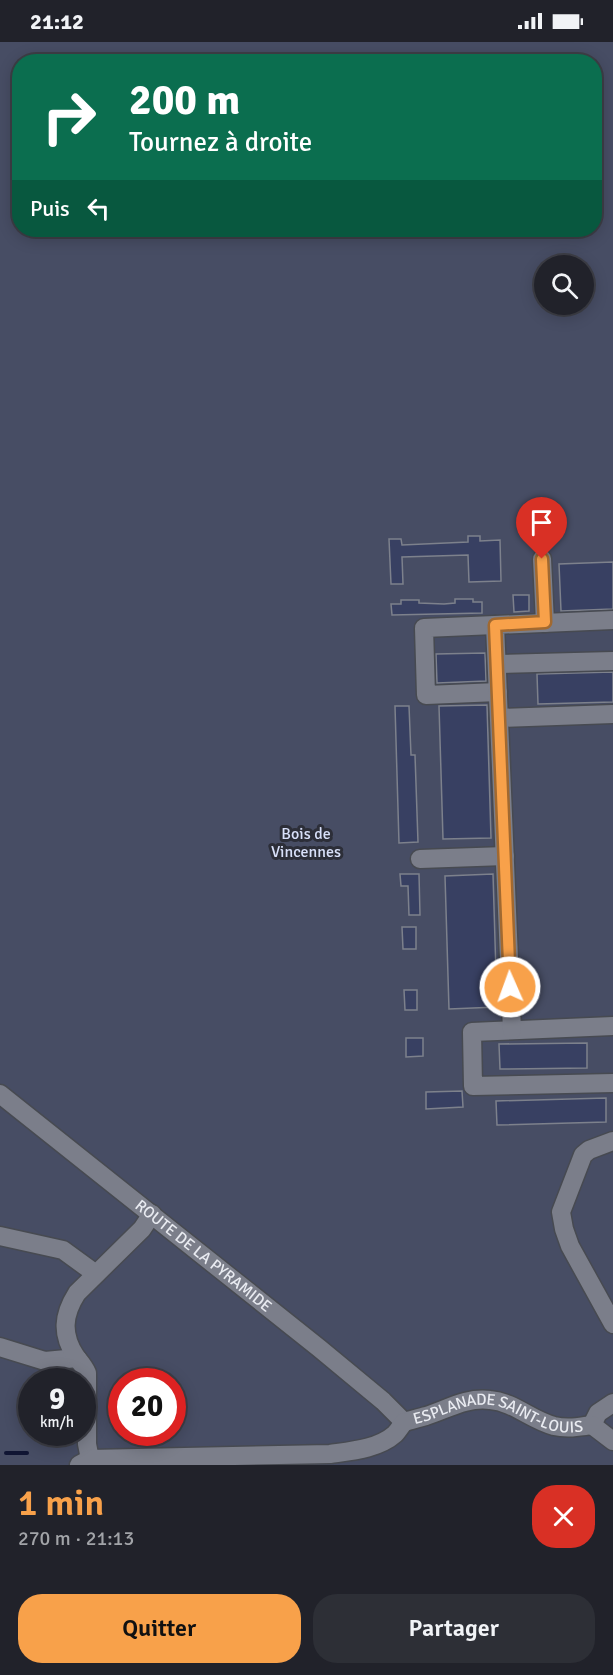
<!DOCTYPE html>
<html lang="fr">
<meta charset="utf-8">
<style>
:root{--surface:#21222a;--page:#2d2f36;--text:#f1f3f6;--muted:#a2a4a8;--line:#3e3f47;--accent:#f8a14a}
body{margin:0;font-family:Signika,sans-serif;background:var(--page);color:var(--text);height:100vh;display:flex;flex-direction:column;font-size:22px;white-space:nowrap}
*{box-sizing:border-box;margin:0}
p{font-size:20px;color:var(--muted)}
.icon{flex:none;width:33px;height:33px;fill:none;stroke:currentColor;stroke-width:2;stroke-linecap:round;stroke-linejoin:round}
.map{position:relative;height:1423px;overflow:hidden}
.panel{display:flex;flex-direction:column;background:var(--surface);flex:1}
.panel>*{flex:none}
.banner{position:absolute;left:12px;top:12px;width:590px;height:183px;border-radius:24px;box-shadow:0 3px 15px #0003,0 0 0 2px var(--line);background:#0b6e4f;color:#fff;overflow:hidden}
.buttons{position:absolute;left:534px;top:213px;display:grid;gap:12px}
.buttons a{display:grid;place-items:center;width:60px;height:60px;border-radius:50%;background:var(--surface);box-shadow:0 3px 15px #0003,0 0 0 2px var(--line);font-size:30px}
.speed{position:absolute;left:18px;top:1326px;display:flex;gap:12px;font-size:30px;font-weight:700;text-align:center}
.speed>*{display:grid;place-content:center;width:78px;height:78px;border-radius:50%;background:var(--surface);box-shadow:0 3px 15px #0003,0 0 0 2px var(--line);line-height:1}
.speed small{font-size:15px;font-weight:400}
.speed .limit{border:9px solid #d22;background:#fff;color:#111}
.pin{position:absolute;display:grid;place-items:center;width:51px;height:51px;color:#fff;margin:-62px -26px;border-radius:50% 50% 50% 0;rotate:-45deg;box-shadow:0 0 6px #0007}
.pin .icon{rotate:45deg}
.me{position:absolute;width:66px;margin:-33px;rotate:358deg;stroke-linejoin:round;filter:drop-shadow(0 0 4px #0008)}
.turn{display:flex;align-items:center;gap:21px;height:126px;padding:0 18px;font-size:27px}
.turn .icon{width:78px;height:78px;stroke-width:2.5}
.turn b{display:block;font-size:42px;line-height:51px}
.then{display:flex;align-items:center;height:57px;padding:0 18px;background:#0003;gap:12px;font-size:22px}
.round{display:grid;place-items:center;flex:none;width:63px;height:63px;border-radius:24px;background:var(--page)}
.headline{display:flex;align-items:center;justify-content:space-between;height:102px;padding:0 18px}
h1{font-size:36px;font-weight:600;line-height:45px;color:var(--accent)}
.button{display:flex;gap:12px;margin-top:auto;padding:12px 18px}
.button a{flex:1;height:69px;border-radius:24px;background:var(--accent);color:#111;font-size:24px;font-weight:600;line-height:69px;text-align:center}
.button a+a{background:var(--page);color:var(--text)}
.status{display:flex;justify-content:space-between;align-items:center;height:42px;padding:0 30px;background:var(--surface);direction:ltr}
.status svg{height:16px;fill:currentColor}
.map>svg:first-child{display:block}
.green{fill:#474d64;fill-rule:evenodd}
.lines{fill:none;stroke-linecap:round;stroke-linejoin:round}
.stream{stroke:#101533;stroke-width:4}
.building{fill:#384062;stroke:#7d818c;stroke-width:1.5}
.minor-casing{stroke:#474a51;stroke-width:21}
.minor{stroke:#7b7e8a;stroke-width:18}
.route-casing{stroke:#a16930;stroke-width:15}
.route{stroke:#f8a14a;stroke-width:10}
.labels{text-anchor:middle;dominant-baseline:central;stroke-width:6;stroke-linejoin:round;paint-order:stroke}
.park-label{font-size:16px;fill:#d8e0f9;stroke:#2c2e38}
.street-label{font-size:16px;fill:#e9ebf1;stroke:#2c2e38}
</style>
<div class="status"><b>21:12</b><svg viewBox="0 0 49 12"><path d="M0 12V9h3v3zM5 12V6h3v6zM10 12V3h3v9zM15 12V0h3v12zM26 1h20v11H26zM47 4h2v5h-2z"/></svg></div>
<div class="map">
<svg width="613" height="1423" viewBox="0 0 613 1423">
<rect width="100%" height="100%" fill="#2c2e38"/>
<path class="green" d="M0 0H613V1423H0ZM20 20H594V188H20ZM544 224H584V262H544ZM32 1340H82V1390H32ZM122 1340H172V1390H122Z"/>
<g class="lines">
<path class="stream" d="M6 1411H27"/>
</g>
<g class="building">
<path d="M468 494H480V499L500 498 501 539 469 540 468 513 402 515 403 542H391L389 497H401L402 503 468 500Z"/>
<path d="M613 520V567L561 569 559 522Z"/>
<path d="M513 553H529V569L514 570Z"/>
<path d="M455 557H473V560H482V571L392 573 391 562H401V558H419V561L444 562 455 561Z"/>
<path d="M485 611 486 639 437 641 436 612Z"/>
<path d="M613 630V660L538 662 537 632Z"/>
<path d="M487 663 491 796 443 797 439 664Z"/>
<path d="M395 664H409L411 713H415L418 800 399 801Z"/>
<path d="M400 832H419L420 873H409L408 844H401Z"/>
<path d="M493 832 497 965 449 967 445 834Z"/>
<path d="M402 885H416V907H403Z"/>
<path d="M404 948H417V968H405Z"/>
<path d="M406 996H423V1014L406 1015Z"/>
<path d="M587 1001V1026L500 1027 499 1002Z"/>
<path d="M462 1049 463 1065 426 1067V1050Z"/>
<path d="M606 1056V1080L497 1083 496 1059Z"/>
</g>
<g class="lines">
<g class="minor-casing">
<g id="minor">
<path d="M542 517 545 581"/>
<path d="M495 583 424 586 426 653 498 650"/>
<path d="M497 622 613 619"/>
<path d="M499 676 613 672"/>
<path d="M420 817 505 814"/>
<path d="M613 984 472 990 473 1044 613 1041"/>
<path d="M512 988 495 583 613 578"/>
<path id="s1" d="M0 1052 319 1306 383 1359 404 1380"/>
<path d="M613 1099 589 1108 583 1113 561 1170 564 1187 570 1204 613 1282"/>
<path d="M0 1194 63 1208 96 1232"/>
<path d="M0 1305 45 1319 77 1316"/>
<path id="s2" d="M404 1380C411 1378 419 1376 426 1374 448 1367 466 1355 490 1358 514 1360 531 1378 554 1384 567 1387 579 1385 592 1383"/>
<path d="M592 1383 598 1371 613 1361"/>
<path d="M592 1383 613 1399"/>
<path d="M90 1417 87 1402V1331C84 1324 80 1320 76 1315 61 1292 63 1273 77 1251L142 1187 152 1172"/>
<path d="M79 1423 90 1417 330 1412C351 1409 378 1407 395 1392 398 1389 401 1384 404 1380"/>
</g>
</g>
<use href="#minor" class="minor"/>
</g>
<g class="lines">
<g class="route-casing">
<path id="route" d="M510 945 495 583 545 580 542 517"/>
</g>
<use href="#route" class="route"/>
</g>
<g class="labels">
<g class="park-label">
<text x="306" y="792">Bois de<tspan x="306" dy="18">Vincennes</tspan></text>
</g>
<g class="street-label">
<text stroke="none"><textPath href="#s1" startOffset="260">ROUTE DE LA PYRAMIDE</textPath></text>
<text stroke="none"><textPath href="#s2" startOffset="99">ESPLANADE SAINT-LOUIS</textPath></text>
</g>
</g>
</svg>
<div class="buttons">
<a><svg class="icon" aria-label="search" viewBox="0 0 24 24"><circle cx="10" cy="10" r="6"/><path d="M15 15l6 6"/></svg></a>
</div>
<div class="speed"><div>9<small>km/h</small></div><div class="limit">20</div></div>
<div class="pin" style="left:542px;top:517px;background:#d93025"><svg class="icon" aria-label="arrive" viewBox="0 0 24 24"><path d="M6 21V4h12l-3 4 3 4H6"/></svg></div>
<svg class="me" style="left:510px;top:945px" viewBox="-20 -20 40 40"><circle r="17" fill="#f8a14a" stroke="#fff" stroke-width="3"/><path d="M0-11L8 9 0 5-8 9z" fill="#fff"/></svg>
<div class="banner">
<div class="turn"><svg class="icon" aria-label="right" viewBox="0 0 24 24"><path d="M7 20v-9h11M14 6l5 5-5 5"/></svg><div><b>200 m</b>Tournez à droite</div></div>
<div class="then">Puis<svg class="icon" aria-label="left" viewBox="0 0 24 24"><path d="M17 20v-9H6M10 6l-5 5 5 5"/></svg></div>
</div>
</div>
<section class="panel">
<div class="headline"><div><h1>1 min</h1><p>270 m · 21:13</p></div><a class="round" style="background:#d93025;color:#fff"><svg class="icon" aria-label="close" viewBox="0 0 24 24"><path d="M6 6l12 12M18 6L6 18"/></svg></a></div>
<div class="button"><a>Quitter</a><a>Partager</a></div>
</section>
